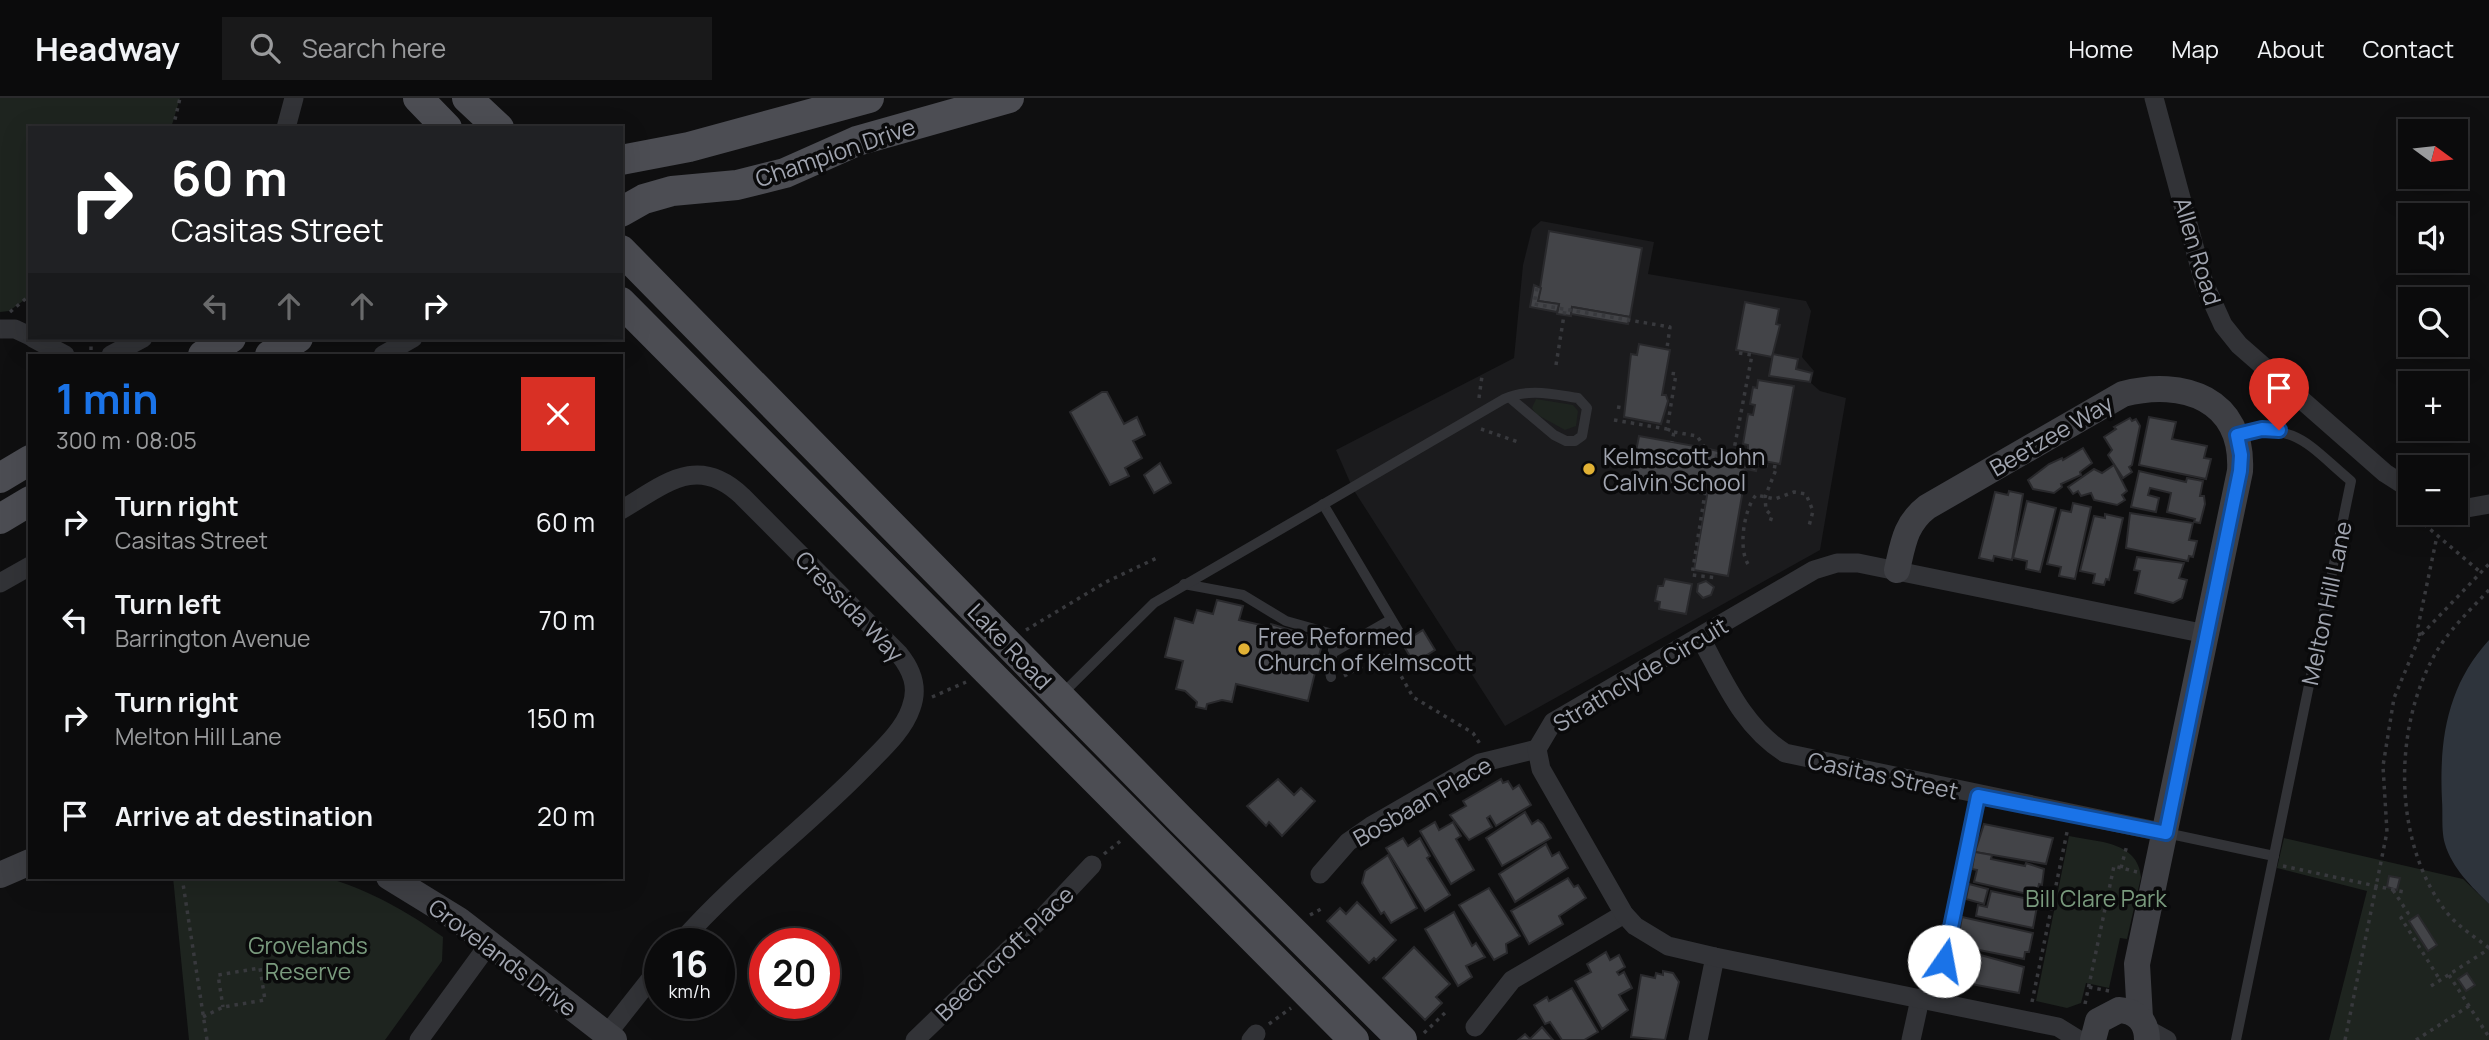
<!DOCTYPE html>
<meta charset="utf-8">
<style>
:root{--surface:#0b0b0c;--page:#19191a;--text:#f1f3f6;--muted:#9a9b9d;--line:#2b2b2d;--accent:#1a73e8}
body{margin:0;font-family:Manrope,sans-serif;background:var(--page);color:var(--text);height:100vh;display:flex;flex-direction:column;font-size:26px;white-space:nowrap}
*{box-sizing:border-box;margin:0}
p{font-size:23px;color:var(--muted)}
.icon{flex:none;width:38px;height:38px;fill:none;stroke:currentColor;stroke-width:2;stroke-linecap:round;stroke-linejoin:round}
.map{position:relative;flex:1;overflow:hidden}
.panel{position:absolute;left:28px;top:256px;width:595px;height:525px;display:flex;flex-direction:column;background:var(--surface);border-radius:0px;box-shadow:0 7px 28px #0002,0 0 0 2px var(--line)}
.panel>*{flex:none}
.guide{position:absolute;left:28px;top:28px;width:595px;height:214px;border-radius:0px;box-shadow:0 7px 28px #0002,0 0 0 2px var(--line);background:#202124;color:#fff;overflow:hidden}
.needle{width:46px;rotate:105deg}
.buttons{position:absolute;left:2398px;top:21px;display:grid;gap:14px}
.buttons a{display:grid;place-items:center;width:70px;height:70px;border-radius:0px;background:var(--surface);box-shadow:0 7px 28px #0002,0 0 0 2px var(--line);font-size:35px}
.speed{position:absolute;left:644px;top:830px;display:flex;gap:14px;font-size:35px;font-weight:700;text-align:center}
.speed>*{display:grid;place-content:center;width:91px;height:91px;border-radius:50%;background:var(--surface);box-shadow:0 7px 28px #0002,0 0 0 2px var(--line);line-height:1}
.speed small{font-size:18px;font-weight:400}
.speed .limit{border:10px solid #d22;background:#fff;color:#111}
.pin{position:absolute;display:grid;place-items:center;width:60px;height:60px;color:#fff;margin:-72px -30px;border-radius:50% 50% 50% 0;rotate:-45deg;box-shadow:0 0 7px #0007}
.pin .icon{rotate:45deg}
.me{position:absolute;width:77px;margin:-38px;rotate:12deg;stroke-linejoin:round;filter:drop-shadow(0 0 5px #0008)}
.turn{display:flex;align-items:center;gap:24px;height:147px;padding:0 28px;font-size:32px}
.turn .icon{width:91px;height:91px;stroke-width:2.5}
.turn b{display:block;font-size:49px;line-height:60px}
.lanes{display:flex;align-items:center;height:66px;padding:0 28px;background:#0003;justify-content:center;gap:35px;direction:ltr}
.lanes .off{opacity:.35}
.round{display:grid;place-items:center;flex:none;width:74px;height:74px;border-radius:0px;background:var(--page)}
.overview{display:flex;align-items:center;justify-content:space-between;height:119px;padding:0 28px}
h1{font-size:42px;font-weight:700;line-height:52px;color:var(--accent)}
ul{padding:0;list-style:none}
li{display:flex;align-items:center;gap:21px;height:98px;padding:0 28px}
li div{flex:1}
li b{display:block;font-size:26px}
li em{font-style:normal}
header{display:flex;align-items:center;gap:42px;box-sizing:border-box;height:98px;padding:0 35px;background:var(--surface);border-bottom:2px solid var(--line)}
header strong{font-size:33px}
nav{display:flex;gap:38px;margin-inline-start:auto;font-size:24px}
.search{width:490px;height:63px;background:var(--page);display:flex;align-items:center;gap:18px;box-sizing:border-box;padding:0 24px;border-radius:0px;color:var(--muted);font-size:26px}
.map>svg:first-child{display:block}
.built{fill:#1b1b1d}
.green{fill:#1e241f}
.water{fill:#2e343c}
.building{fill:#434448;stroke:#29292c;stroke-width:2}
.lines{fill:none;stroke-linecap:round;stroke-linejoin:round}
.path{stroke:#38393d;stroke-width:3.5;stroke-dasharray:3.5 5;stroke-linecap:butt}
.lane{stroke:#323337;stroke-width:10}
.street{stroke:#323337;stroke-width:19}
.secondary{stroke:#3e3f44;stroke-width:26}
.primary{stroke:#4c4d53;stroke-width:30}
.route-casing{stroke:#114b97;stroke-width:18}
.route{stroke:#1a73e8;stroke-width:12}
.poi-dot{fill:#e2b235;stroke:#0a0a0b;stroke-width:2.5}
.labels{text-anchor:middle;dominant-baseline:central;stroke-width:7;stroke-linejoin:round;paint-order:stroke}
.street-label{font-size:23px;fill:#a1a5b0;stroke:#0a0a0b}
.poi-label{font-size:23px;fill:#a1a5b0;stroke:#0a0a0b;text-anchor:start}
.park-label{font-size:23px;fill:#799a7d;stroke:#0a0a0b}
</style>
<header>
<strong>Headway</strong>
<div class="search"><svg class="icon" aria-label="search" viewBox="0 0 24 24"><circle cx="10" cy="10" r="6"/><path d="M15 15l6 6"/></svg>Search here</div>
<nav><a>Home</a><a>Map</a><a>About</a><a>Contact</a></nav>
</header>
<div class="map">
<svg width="2489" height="942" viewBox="0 0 2489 942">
<rect width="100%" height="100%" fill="#0f0f10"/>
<path class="built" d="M1541 123 1654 144 1648 176 1806 203 1811 213 1802 259 1814 273 1811 285 1820 293 1846 300 1820 452 1505 628 1353 391 1336 352 1514 260 1523 167 1532 131Z"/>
<g class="green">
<path d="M0 0H180L171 30H30V198L9 213 0 214Z"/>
<path d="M1536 301 1573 307 1578 313 1576 328 1565 332 1536 316 1532 310Z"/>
<path d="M2069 738C2097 744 2138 743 2141 779L2127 841 2120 840 2109 890 2086 885 2081 905 2067 910 2036 903Z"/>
<path d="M2284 740 2463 781 2489 806V942H2329L2367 793 2277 770Z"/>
<path d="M173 779H324C368 791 406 813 443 839L442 863 385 942H189Z"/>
</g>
<path class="water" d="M2489 542V806C2472 789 2452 770 2445 746 2441 733 2443 716 2442 703 2439 642 2447 588 2489 542Z"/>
<g class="building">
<path d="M1549 133 1642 150 1630 219 1572 209 1571 218 1557 216 1559 206 1538 203Z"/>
<path d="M1534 187 1541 190 1538 203 1559 206 1557 214 1530 209Z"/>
<path d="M1745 204 1779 211 1776 226 1780 227 1772 259 1736 252Z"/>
<path d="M1572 209 1630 219 1628 226 1571 216Z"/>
<path d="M1639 246 1670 252 1662 297H1666L1668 303 1661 326 1624 319 1631 256 1637 257Z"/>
<path d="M1773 256 1798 261 1796 271 1812 275 1810 284 1769 278Z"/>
<path d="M1758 282 1794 288 1780 366 1748 360V347L1743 346 1748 316 1753 317 1755 307 1750 306 1753 289 1757 290Z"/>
<path d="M1102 294H1107L1124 326 1137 319 1145 337 1133 343 1142 360 1125 370 1129 378 1110 387 1070 314Z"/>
<path d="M2149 319 2176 324 2172 341 2207 348 2204 360 2211 361 2206 381 2139 367Z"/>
<path d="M2130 320 2132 323 2136 321 2140 328 2132 367 2129 369 2132 374 2123 380 2108 357 2112 352 2104 339 2116 331 2114 329Z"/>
<path d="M1639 338 1700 349 1698 361 1747 369 1728 478 1694 472 1708 392 1631 379Z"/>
<path d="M1700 349 1758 362 1756 373 1698 361Z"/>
<path d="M2083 350 2092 365 2080 374 2081 377 2061 386 2062 389 2054 395 2033 391 2028 382 2049 366 2062 360 2063 362Z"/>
<path d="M1160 365 1171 385 1154 395 1144 377Z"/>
<path d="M2114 367 2127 393 2122 397 2125 402 2117 407 2094 402 2091 395 2081 398 2078 393 2073 396 2068 389 2094 371 2102 375Z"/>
<path d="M2139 373 2186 384 2187 380 2203 383 2200 398H2204L2205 406 2200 425 2194 424 2195 421 2167 414 2171 395 2150 390 2148 397 2159 400 2156 414 2131 409Z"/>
<path d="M2009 393 2023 396 2012 462 1994 458 1993 463 1979 460 1995 394 2008 397Z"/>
<path d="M2027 403 2056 410 2040 474 2026 471 2027 463 2013 460Z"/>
<path d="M2073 405 2091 409 2075 481 2059 478 2061 469 2047 466 2061 412 2071 414Z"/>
<path d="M2130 415 2193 425 2189 442 2197 443 2193 459 2189 458 2188 463 2126 450Z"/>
<path d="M2105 416 2123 420 2109 482 2106 481 2104 487 2093 485 2095 476 2080 473 2094 418 2105 420Z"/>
<path d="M2137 459 2184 465 2179 480 2187 482 2182 500 2173 505 2135 495 2140 473 2134 472Z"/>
<path d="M1665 481 1692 486 1686 516 1659 511 1660 504 1655 503 1658 488H1663Z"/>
<path d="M1706 483 1714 489 1711 497 1703 500 1697 494 1698 486Z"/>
<path d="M1217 502 1243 508 1239 522 1270 529 1271 526 1323 542 1308 603 1236 586 1232 604 1222 602 1207 606 1206 611 1196 609 1197 604 1185 593 1176 591 1183 563 1165 559 1175 520 1193 525 1197 512 1213 516Z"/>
<path d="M1423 532 1435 552 1414 565 1402 545Z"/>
<path d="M1278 681 1294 697 1301 690 1315 703 1282 738 1269 724 1266 728 1247 708Z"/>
<path d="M1501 681 1503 685 1508 683 1513 691 1519 687 1531 707 1496 728 1490 718 1487 720 1492 729 1469 742 1450 717 1466 708 1463 703Z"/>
<path d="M1525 714 1532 726 1538 722 1543 726 1551 740 1502 768 1486 740Z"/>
<path d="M1435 724 1439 732 1453 724 1461 738 1456 741 1474 772 1451 786 1420 733Z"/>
<path d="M1984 726 2053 740 2046 766 1975 754Z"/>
<path d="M1403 740 1408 748 1420 740 1430 758 1427 760 1450 797 1425 813 1386 750Z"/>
<path d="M1546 746 1552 758 1559 754 1568 770 1515 804 1499 776Z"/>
<path d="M1975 754 1992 757 1991 761 2025 768 2026 765 2044 771 2042 787 2039 786 2036 798 1974 784 1977 772 1972 771Z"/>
<path d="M1388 757 1417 810 1391 825 1384 814 1381 816 1362 785 1365 773Z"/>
<path d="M2389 778 2400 780 2397 792 2387 789Z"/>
<path d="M1568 780 1574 789 1578 787 1586 800 1559 818 1563 826 1529 846 1511 813Z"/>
<path d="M1969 786 1988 791 1984 806 1966 801Z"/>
<path d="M1489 790 1520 838 1506 846 1507 855 1494 862 1459 807Z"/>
<path d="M1991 793 2038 803 2033 830 1976 818 1978 807 1987 809Z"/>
<path d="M1357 804 1396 842 1376 862 1374 860 1369 865 1327 823 1340 810 1346 816Z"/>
<path d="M1454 814 1472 848 1476 845 1485 859 1466 868 1472 879 1458 888 1425 831Z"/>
<path d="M2418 817 2437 847 2428 853 2409 823Z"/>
<path d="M1962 819 2033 835 2029 854H2025L2024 861 1964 849 1966 836 1959 835Z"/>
<path d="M1414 849 1450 886 1436 899 1442 905 1425 922 1383 880Z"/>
<path d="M1955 850 2024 869 2019 895 1950 882Z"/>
<path d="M1606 854 1610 862 1619 857 1625 869 1617 874 1619 877 1624 874 1632 890 1619 897 1628 912 1602 931 1575 883 1591 874 1587 866Z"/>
<path d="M1663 873 1673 875 1679 884 1665 942 1631 939 1641 877 1655 880 1656 875 1663 877Z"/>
<path d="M2467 875 2475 887 2466 893 2458 881Z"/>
<path d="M1572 890 1598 934 1584 942H1562L1550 924 1545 926 1534 907 1547 899 1549 903Z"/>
<path d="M1542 929 1553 942H1518L1525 936 1530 941Z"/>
</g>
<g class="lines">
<g class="path">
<path d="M173 30 180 0"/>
<path d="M1537 190 1534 206 1670 229 1667 250"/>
<path d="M10 214 30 197"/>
<path d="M91 252V244"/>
<path d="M1739 255 1752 257 1732 362 1777 369 1765 399 1766 412 1772 418 1770 424"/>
<path d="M1556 267 1565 211"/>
<path d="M1479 300 1482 278"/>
<path d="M1617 309 1623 310"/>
<path d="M1614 322 1667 331 1676 276 1669 275"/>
<path d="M1481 331 1521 345"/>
<path d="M1667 331 1674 334 1672 344"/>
<path d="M1674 334 1697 338 1709 356 1732 362"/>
<path d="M1605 376 1630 380 1633 384 1705 395 1692 477 1718 480"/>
<path d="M2424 426 2479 473"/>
<path d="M1748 466C1738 450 1744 411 1756 397L1775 401 1794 394 1806 396 1813 413 1809 428"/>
<path d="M2489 492C2472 510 2454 527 2440 548 2392 623 2391 745 2448 816 2459 829 2475 839 2489 850"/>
<path d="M1026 532 1106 484 1159 459"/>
<path d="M2420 538 2418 529 2437 438"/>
<path d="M1344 578 1388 555 1413 599 1473 635 1480 646"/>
<path d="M932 599 966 584"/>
<path d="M1104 756 1123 741"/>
<path d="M2283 768 2404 794"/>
<path d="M2121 770 2127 747"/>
<path d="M182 779 207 942"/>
<path d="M2393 792 2408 815 2401 820 2440 882"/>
<path d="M1310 817 1323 810"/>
<path d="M2449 877 2489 939"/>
<path d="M2431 888 2489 851"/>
<path d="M2089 889 2109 893"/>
<path d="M2032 904 2067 734"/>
<path d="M2085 906 2114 768 2137 774"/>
<path d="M203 919 223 909 265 902 260 870 218 877 223 909"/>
<path d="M1269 926 1291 910"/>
<path d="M1424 935 1448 912"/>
<path d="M2345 942 2387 734 2383 668 2394 600 2420 538 2489 466"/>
<path d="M2416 942 2469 908"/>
</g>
<g class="lane">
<path d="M1323 406 1402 539"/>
<path d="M1184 486 1243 497 1286 523 1329 535C1340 550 1326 563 1331 579"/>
<path d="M1334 554 1390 522"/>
<path d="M1061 597 1154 505 1504 301C1528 290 1552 296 1578 300L1587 310 1582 338 1575 343H1566L1554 337 1509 299"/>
<path d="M2166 735 2274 758"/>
<path d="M1935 904 1978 698"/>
<path d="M2236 942 2351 383C2309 348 2296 323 2237 337"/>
</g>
<g class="street">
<path d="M2154 0 2204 185 2223 227 2239 247 2385 375 2410 391"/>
<path d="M286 30 294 0"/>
<path d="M0 231H15L30 238"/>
<path d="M33 240 65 257"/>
<path d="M111 257 143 240"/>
<path d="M383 257 413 240"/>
<path d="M2455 408 2467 410 2489 406"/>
<path d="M621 412C664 387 697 355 742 398L899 556C912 572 919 589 911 610 903 634 879 654 862 672 803 732 735 782 680 845"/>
<path d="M0 485 30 468"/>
<path d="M1700 539C1724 582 1742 628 1785 655L2166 735"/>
<path d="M1320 776 1348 744 1371 728 1480 665 1537 651"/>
<path d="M1475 929 1512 882 1624 816"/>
<path d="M2147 931 2167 942"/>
<path d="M607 936 660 869"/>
<path d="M419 942 489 846"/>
<path d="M915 942 1044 818 1092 767"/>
<path d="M1251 942 1256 936"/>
<path d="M1698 942 1715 859"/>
<path d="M1911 942 1920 901"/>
<path d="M2079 942 2058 929 1715 859 1668 848 1635 828 1624 816 1541 671 1537 651 1553 624 1814 472 1837 465H1858L2206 536"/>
</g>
<g class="secondary">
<path d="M1897 472C1903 446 1905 426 1927 409L2123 296C2183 280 2244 301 2240 373L2137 866 2140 920"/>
<path d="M0 777 30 764"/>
<path d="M389 779 459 822 614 942"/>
<path d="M2093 942 2098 923 2119 912C2137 913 2147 924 2147 942"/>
</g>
<g class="primary">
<path d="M418 0 447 30"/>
<path d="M467 0 499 30"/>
<path d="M621 62 689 49 869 0"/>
<path d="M621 114 644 101 672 93 737 87 785 75 857 43 1009 0"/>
<path d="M621 152 1179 720 1402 942"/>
<path d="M621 204 1354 942"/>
<path d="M203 257 231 240"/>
<path d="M270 257 298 240"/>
<path d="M0 380 30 362"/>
<path d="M0 421 30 403"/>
</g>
</g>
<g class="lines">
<g class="route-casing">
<path id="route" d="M1944 863 1978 698 2166 735 2240 373 2241 357 2237 337 2262 331 2279 332"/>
</g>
<use href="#route" class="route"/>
</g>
<g class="poi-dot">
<circle cx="1589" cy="371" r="7"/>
<circle cx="1244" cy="551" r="7"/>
</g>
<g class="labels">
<g class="street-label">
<text transform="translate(835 54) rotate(-19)">Champion Drive</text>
<text transform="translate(2198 153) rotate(73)">Allen Road</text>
<text transform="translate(2051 337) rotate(-30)">Beetzee Way</text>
<text transform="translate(2326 505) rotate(-78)">Melton Hill Lane</text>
<text transform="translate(850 508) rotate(46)">Cressida Way</text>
<text transform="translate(1010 548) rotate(46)">Lake Road</text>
<text transform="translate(1640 576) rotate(-31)">Strathclyde Circuit</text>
<text transform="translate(1883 677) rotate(12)">Casitas Street</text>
<text transform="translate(1422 703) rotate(-30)">Bosbaan Place</text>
<text transform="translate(1004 855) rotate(-44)">Beechcroft Place</text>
<text transform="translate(503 859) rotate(37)">Grovelands Drive</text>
</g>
<g class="poi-label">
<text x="1603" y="358">Kelmscott John<tspan x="1603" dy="26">Calvin School</tspan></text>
<text x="1258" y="538">Free Reformed<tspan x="1258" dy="26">Church of Kelmscott</tspan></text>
</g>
<g class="park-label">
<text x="2096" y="800">Bill Clare Park</text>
<text x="308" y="847">Grovelands<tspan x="308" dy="26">Reserve</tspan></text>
</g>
</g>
</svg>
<div class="buttons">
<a><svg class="needle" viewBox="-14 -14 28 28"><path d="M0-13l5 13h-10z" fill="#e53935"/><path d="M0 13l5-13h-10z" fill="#9a9b9d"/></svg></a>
<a><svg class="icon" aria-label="sound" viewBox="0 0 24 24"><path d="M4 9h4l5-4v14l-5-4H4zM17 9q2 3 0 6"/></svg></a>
<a><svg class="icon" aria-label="search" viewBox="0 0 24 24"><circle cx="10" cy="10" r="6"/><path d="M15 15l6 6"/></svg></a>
<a>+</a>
<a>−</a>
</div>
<div class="speed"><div>16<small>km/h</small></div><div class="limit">20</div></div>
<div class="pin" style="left:2279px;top:332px;background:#d93025"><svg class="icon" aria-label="arrive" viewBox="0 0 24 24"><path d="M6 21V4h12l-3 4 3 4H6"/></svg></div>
<svg class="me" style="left:1944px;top:863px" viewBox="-20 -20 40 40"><circle r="19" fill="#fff"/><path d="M0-13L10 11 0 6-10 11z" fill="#1a73e8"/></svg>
<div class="guide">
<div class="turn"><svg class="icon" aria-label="right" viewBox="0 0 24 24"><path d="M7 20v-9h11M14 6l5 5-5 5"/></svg><div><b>60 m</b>Casitas Street</div></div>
<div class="lanes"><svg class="icon off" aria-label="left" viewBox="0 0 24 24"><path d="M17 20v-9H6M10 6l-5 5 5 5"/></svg><svg class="icon off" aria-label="ahead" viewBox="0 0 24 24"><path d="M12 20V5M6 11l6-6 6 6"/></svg><svg class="icon off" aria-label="ahead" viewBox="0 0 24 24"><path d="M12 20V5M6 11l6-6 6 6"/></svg><svg class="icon" aria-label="right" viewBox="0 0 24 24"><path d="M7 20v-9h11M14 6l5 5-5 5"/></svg></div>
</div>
<section class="panel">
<div class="overview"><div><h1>1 min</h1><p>300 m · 08:05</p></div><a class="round" style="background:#d93025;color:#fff"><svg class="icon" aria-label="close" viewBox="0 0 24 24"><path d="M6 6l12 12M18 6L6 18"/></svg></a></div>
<ul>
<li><svg class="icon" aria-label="right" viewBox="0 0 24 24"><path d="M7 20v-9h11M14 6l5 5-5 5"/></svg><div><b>Turn right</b><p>Casitas Street</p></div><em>60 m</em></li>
<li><svg class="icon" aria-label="left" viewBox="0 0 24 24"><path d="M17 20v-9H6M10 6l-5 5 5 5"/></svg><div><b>Turn left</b><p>Barrington Avenue</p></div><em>70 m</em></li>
<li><svg class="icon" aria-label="right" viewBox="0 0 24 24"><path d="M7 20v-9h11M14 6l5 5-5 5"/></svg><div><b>Turn right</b><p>Melton Hill Lane</p></div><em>150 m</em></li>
<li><svg class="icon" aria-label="arrive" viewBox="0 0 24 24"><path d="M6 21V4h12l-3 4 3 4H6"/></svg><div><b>Arrive at destination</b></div><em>20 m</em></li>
</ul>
</section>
</div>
